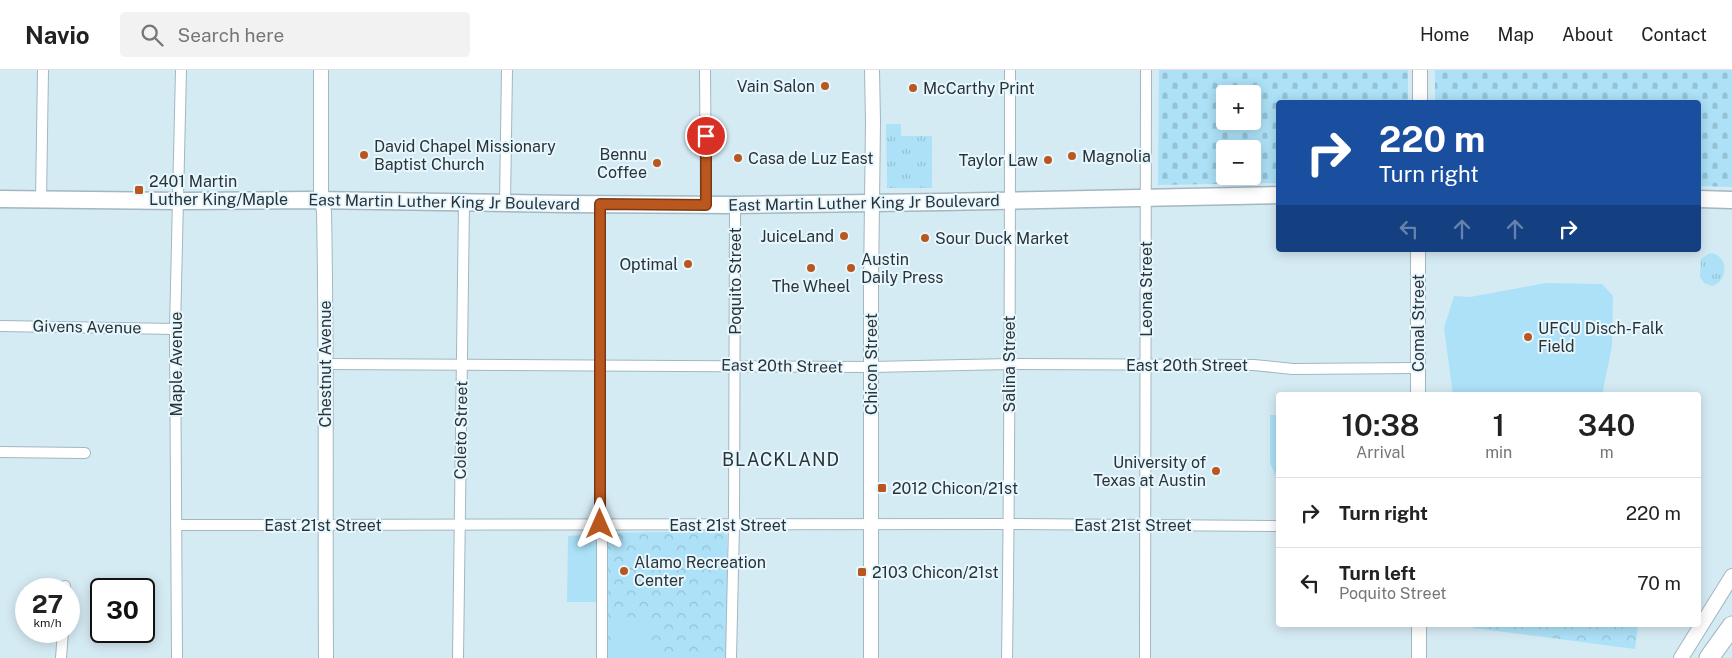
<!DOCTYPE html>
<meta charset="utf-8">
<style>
:root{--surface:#fff;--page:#f2f2f2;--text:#222;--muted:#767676;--line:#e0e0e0}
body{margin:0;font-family:"Public Sans",sans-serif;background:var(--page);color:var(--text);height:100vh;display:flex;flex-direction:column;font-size:19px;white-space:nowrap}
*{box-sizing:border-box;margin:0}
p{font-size:16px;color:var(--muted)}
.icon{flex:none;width:28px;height:28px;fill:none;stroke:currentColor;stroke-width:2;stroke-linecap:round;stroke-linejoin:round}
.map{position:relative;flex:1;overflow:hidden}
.details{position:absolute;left:1276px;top:322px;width:425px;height:235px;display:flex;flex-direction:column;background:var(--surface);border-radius:5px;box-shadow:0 2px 12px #0003}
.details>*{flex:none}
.hud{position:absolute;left:1276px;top:30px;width:425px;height:152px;border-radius:5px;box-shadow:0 2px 12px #0003;background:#1a4fa0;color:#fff;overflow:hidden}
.buttons{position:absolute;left:1216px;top:15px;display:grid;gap:10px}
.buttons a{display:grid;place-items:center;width:45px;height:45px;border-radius:5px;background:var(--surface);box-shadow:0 2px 12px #0003;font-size:25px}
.speed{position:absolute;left:15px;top:508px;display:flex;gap:10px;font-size:25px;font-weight:700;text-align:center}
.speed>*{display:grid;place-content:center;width:65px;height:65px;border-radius:50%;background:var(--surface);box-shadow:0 2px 12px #0003;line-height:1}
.speed small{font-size:12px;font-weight:400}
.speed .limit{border:2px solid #111;border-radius:8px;background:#fff;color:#111}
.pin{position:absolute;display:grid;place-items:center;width:42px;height:42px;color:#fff;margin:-21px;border:2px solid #fff;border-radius:50%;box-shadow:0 1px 5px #0007}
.me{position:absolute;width:55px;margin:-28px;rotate:0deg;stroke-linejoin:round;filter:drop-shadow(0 0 4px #0008)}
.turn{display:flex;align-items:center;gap:18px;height:105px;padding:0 20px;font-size:22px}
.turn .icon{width:65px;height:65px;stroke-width:2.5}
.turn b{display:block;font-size:35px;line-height:42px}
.lanes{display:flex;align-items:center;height:48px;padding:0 20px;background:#0003;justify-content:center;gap:25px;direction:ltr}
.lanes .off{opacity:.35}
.eta{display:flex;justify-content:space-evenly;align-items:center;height:85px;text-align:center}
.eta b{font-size:30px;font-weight:600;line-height:35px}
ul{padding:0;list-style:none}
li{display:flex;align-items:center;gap:15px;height:70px;padding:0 20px;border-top:1px solid var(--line)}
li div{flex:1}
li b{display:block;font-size:19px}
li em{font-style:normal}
header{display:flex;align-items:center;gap:30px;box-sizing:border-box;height:70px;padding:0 25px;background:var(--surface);border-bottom:1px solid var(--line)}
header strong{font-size:24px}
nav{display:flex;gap:28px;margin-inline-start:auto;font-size:18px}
.search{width:350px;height:45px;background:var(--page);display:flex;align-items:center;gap:12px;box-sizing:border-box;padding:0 18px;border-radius:5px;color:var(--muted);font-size:19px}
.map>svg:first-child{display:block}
.grass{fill:url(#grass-tufts)}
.cemetery{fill:url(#cemetery-stones);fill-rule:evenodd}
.park{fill:url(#park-crowns)}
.garden{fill:#ace1f7}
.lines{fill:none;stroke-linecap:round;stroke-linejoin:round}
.street-casing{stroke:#a2b7c0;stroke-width:12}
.secondary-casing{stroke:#a2b7c0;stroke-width:16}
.primary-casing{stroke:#a2b7c0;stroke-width:19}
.highway-casing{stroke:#a2b7c0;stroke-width:21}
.street{stroke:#fff;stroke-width:10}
.secondary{stroke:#fff;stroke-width:14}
.primary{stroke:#fff;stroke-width:16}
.highway{stroke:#fff;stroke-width:19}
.route-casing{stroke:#793914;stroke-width:12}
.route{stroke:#ba571e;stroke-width:9}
.poi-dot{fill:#ba571e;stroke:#e6f7ff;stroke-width:2}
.labels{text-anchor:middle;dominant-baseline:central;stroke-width:4;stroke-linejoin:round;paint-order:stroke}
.poi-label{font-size:16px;fill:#2a3336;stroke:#e6f7ff;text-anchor:start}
.street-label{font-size:16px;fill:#2a3336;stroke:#e6f7ff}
.neighbourhood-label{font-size:18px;letter-spacing:1px;fill:#2a3336;stroke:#e6f7ff}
</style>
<header>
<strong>Navio</strong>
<div class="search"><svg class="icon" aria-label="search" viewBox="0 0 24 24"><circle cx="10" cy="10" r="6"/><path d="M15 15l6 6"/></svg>Search here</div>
<nav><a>Home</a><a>Map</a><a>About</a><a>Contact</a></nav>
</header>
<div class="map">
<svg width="1732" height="588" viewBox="0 0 1732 588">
<defs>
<pattern id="grass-tufts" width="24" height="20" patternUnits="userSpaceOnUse" patternTransform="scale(1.25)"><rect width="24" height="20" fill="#ace1f7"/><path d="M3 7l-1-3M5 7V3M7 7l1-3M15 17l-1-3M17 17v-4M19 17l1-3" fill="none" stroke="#94c2d4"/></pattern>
<pattern id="cemetery-stones" width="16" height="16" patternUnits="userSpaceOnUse" patternTransform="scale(1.25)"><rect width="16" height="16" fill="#ace1f7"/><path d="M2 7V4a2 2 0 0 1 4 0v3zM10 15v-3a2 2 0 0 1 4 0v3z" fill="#94c2d4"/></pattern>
<pattern id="park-crowns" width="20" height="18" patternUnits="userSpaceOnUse" patternTransform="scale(1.25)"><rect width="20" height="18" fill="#ace1f7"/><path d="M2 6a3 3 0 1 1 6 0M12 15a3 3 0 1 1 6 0" fill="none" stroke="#94c2d4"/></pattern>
</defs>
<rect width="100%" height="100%" fill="#d5ebf4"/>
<g class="grass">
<path d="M886 54H901V66H932V118H887Z"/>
<path d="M1710 183C1729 185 1729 211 1712 216L1704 213 1700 207 1701 189Z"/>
</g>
<g class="cemetery">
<path d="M1159 0H1408V32H1279V113L1158 115ZM1225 24H1252V51H1225ZM1225 79H1252V106H1225Z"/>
<path d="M1435 0H1732V117L1699 116V32H1435Z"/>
</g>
<g class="park">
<path d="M721 461 727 465V588H607L608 463Z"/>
<path d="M1474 555H1638L1635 579 1473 558Z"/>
</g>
<g class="garden">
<path d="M1546 213 1602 214 1613 226 1612 276 1602 325H1453L1444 258 1454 226 1470 227Z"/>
<path d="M1270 345H1279V413L1270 393Z"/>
<path d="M597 464 596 532H567L568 466Z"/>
<path d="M614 547H650L651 588H614Z"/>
</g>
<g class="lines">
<g class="street-casing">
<g id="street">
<path d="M705 0 706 135"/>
<path d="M41 130 43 0"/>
<path d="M505 133 507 0"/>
<path d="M600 134V454L602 473V588"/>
<path d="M0 256 175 259"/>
<path d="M327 294 872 297 1010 294 1254 295 1293 299 1418 298"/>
<path d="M0 382 85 383"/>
<path d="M176 455 1008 454 1279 456"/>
<path d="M65 519V516"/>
<path d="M61 588 63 561"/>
<path d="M177 588 175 259 181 0"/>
<path d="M458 588 464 133"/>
<path d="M731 588 734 455 735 135"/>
<path d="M1007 588C1010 392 1010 196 1010 0"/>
<path d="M1145 588 1146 0"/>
</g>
</g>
<g class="secondary-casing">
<g id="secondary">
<path d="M321 0V121L324 142C327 290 325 439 326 588"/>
<path d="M1420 32V0"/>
<path d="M1418 325V180"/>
<path d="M871 588V215L873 51 872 0"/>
<path d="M1419 588V555"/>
<path d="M1681 588 1732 506"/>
</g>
</g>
<g class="primary-casing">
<g id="primary">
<path d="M0 129 179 131 312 130 566 134 735 135 941 132 1279 125"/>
<path d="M1699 129 1732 130"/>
</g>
</g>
<g class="highway-casing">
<path id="highway" d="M1709 588 1732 556"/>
</g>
<use href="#street" class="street"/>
<use href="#secondary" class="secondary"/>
<use href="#primary" class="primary"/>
<use href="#highway" class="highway"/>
</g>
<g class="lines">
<g class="route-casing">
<path id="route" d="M600 454V134L706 135V66"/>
</g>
<use href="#route" class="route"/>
</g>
<g class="poi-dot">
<circle cx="825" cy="16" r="5"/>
<circle cx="913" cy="18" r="5"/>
<circle cx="364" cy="85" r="5"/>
<circle cx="1072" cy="86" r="5"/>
<circle cx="738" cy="88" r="5"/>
<circle cx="1048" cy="90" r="5"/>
<circle cx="657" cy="93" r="5"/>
<rect x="134" y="115" width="10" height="10" rx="2.5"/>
<circle cx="844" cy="166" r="5"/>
<circle cx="925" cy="168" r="5"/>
<circle cx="688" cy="194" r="5"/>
<circle cx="811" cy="198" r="5"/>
<circle cx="851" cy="198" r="5"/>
<circle cx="1528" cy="267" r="5"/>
<circle cx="1216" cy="401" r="5"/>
<rect x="877" y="413" width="10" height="10" rx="2.5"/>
<circle cx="624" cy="501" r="5"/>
<rect x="857" y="497" width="10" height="10" rx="2.5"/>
</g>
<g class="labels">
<g class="poi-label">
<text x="815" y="16" text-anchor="end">Vain Salon</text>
<text x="923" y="18">McCarthy Print</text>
<text x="374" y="76">David Chapel Missionary<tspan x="374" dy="18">Baptist Church</tspan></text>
<text x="647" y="84" text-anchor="end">Bennu<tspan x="647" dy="18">Coffee</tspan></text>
<text x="1082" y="86">Magnolia</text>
<text x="748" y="88">Casa de Luz East</text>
<text x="1038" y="90" text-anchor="end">Taylor Law</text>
<text x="149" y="111">2401 Martin<tspan x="149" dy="18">Luther King/Maple</tspan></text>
<text x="834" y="166" text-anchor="end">JuiceLand</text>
<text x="935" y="168">Sour Duck Market</text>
<text x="861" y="189">Austin<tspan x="861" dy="18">Daily Press</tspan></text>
<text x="678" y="194" text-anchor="end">Optimal</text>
<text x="811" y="216" text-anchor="middle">The Wheel</text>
<text x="1538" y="258">UFCU Disch-Falk<tspan x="1538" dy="18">Field</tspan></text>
<text x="1206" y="392" text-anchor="end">University of<tspan x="1206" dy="18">Texas at Austin</tspan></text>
<text x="892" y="418">2012 Chicon/21st</text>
<text x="634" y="492">Alamo Recreation<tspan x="634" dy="18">Center</tspan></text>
<text x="872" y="502">2103 Chicon/21st</text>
</g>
<g class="street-label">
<text transform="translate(444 132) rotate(1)">East Martin Luther King Jr Boulevard</text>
<text transform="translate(864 133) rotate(-1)">East Martin Luther King Jr Boulevard</text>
<text transform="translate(735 211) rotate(-90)">Poquito Street</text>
<text transform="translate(1146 219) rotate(-90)">Leona Street</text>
<text transform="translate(1418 253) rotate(-90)">Comal Street</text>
<text transform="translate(87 257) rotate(1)">Givens Avenue</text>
<text transform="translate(176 294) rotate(-90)">Maple Avenue</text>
<text transform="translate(325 294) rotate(-90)">Chestnut Avenue</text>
<text transform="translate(871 294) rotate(-90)">Chicon Street</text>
<text transform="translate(1009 294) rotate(-90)">Salina Street</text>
<text x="1187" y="295">East 20th Street</text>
<text transform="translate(782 296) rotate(1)">East 20th Street</text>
<text transform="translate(461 360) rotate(-89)">Coleto Street</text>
<text x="323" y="455">East 21st Street</text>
<text x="728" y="455">East 21st Street</text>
<text x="1133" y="455">East 21st Street</text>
</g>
<g class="neighbourhood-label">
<text x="781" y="389">BLACKLAND</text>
</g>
</g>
</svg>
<div class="buttons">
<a>+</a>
<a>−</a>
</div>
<div class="speed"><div>27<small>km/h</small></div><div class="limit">30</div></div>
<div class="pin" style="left:706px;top:66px;background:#d93025"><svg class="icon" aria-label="arrive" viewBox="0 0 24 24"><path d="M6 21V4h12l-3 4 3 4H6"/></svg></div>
<svg class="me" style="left:600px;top:454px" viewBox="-20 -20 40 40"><path d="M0-17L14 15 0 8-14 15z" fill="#ba571e" stroke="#fff" stroke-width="4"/></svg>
<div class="hud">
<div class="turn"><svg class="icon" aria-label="right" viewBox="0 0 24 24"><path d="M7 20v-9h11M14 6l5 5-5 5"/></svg><div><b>220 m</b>Turn right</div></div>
<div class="lanes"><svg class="icon off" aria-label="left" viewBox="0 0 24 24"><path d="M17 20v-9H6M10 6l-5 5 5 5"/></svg><svg class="icon off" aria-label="ahead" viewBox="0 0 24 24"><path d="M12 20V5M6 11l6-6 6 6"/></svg><svg class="icon off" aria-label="ahead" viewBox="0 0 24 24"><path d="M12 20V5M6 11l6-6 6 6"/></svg><svg class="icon" aria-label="right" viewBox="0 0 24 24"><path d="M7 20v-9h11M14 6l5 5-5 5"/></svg></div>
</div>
<section class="details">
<div class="eta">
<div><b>10:38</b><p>Arrival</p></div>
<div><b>1</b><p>min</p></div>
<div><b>340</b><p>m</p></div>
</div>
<ul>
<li><svg class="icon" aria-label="right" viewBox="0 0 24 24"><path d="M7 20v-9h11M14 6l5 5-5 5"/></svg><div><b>Turn right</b></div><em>220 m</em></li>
<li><svg class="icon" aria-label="left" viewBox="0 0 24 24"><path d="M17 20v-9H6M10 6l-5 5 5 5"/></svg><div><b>Turn left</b><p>Poquito Street</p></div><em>70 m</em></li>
</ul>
</section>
</div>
